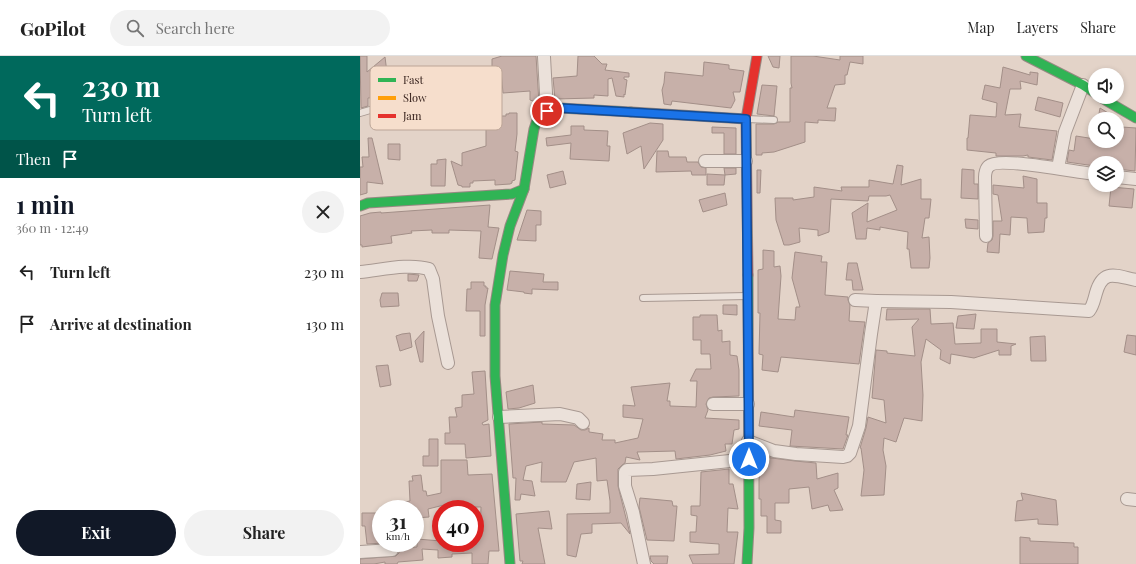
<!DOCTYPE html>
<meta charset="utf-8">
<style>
:root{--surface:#fff;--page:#f2f2f2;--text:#222;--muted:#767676;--line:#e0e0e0;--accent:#111827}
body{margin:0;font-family:"Playfair Display",serif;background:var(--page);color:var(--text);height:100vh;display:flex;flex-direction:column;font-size:15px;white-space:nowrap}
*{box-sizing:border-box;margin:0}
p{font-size:13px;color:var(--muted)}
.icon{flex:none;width:22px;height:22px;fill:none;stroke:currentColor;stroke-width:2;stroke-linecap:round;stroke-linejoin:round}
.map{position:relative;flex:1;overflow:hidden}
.sheet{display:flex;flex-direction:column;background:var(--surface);width:360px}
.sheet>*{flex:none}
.guide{background:#00695c;color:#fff;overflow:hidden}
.fabs{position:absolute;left:728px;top:12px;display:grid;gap:8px}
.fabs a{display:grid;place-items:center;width:36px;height:36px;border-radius:50%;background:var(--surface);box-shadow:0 2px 6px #0003;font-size:20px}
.speed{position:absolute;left:12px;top:444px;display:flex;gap:8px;font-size:20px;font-weight:700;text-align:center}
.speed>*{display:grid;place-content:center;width:52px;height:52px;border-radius:50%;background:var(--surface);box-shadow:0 2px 6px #0003;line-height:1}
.speed small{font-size:10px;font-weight:400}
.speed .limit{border:6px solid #d22;background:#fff;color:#111}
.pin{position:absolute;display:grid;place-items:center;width:34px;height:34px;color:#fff;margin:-17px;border:2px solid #fff;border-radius:50%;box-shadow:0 1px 4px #0007}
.me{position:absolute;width:44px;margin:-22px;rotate:0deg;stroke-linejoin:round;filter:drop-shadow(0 0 3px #0008)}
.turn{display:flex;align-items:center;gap:14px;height:84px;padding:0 16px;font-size:18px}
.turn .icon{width:52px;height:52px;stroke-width:2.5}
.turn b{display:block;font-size:28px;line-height:34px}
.then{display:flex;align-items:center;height:38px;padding:0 16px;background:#0003;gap:8px;font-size:15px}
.round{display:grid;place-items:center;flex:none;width:42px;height:42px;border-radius:21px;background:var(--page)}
.head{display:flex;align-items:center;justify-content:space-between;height:68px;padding:0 16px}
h1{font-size:24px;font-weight:700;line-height:30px;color:var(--accent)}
.action{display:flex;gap:8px;margin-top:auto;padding:8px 16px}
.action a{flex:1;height:46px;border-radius:24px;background:var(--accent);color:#fff;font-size:16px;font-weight:700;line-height:46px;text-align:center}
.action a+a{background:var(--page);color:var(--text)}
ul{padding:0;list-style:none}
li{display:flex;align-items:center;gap:12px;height:52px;padding:0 16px}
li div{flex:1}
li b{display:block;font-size:15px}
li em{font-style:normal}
header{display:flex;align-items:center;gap:24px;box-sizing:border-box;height:56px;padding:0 20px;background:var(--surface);border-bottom:1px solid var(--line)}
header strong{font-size:19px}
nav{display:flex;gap:22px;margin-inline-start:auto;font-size:14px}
.search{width:280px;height:36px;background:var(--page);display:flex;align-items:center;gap:10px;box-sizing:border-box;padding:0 14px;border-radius:22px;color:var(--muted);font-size:15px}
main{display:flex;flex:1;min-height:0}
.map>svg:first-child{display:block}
.building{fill:#c7b0a9;stroke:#a38f88}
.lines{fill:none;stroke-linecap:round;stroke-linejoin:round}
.lane-casing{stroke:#a89992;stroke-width:8}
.street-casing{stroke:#a89992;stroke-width:14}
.fast-casing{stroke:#978982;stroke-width:11}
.slow-casing{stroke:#978982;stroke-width:11}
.jam-casing{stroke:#978982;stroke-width:11}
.lane{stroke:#ebe1da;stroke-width:6}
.street{stroke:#ebe1da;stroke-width:12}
.fast{stroke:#30b455;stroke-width:9}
.slow{stroke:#ff9f0a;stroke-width:9}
.jam{stroke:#e5322d;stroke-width:9}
.route-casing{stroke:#114b97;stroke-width:10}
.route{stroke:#1a73e8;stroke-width:7}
.key{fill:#f6decc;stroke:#bca597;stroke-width:1}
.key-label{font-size:11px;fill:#35201b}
</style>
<header>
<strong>GoPilot</strong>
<div class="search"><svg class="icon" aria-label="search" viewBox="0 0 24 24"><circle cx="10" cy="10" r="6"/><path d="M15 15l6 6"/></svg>Search here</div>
<nav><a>Map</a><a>Layers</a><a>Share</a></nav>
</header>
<main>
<section class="sheet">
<div class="guide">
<div class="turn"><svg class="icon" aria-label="left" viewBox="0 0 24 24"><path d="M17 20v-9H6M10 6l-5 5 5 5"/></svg><div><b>230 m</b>Turn left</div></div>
<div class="then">Then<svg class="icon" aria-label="arrive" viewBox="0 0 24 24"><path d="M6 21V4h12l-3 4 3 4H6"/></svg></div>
</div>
<div class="head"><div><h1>1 min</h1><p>360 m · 12:49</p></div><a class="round"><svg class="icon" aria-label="close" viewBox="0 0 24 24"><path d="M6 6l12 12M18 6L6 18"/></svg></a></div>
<ul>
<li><svg class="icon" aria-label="left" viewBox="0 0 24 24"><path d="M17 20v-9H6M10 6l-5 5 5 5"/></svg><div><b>Turn left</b></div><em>230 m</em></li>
<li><svg class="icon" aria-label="arrive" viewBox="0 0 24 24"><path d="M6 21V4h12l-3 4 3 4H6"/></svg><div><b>Arrive at destination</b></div><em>130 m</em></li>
</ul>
<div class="action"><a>Exit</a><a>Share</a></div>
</section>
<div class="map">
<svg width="776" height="508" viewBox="0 0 776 508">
<rect width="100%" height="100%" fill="#e3d3c8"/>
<g class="building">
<path d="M0 0H7V16L25 1 30 40 8 42V50L1 52Z"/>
<path d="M142 0H176L179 47 170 44V35L143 37 141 15 132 20V3Z"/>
<path d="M218 0H234L242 8H247L245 14 269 17V21H264V23L267 24 265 39 264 38V41L256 40 252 22 248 23V40L234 39V42L195 43 193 22 217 20Z"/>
<path d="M408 0H420L419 12 413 11Z"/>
<path d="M431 0H453L480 4V0H503V8L490 6 487 19H485V28L475 29 467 52H476L475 65 458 64V67L445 66V86L414 96 402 97V99H396V68H414L418 66H430V32H432L431 27Z"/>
<path d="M344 6 369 9V13L384 15 380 36H373L375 44 371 52 312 45 311 49 304 48 302 34 304 27 305 16 343 20Z"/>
<path d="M643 11 670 19V16L678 17 677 29 660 25 661 33H650L645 59 661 58 659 71 697 75 692 104 668 101V99L663 100H636V97L607 94V82H608L610 59 636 61 637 47 622 43 625 29 640 32Z"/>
<path d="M402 29 417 30 414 60 397 58Z"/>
<path d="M678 41 703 47 700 61 675 54Z"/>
<path d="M740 52 753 60 752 63H738Z"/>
<path d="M149 57H157V78L155 95 158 96 155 124 152 125V127L150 128 135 129V124L113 125V127H110V131H102V130L98 129 91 105 102 110V97L126 90V61L139 62V60H146V58H149Z"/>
<path d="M290 67 303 68V84L284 113 281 90 267 98 263 77Z"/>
<path d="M211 70H224V74L248 75 247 90H250L249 105 210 103 211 87 187 90 186 82 211 79Z"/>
<path d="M352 71 376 72V98H364V77H352Z"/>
<path d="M762 71 776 72 775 115 757 113V107H735V110L707 106 709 94 714 95 716 80 735 83V85H760Z"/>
<path d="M8 82H12L23 128 7 126V137L0 139V111H3L2 101H9Z"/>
<path d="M28 88H40V104L28 103Z"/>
<path d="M297 95H308L309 101H326L327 106H338L341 111 346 112V119H332L331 115 296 116Z"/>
<path d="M86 103 85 130H71V108H77V104Z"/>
<path d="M537 109 543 110 541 129 561 123V143H571L569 162H565L562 182 569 181 570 202 569 212H551L549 193H547L548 176 520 171V174L507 172 506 183H496L492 157 508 147 507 166 537 154 530 139 526 140H509L508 145 471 143 469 176 458 180V174L439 172 440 186 429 189H424L416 164 415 142H433V144L454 141V131L482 135 481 131H509V124L533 128Z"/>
<path d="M364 112H376V118L365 119Z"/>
<path d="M602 113 614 114V128H618V143L601 142Z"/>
<path d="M397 114H401L400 137H397Z"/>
<path d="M203 115 206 128 190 132 187 119Z"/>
<path d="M347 118 365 119 364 129H347Z"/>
<path d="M663 120 677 123V147H687V162H685L684 176 668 177 667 162 651 161 650 179 640 178 639 197 627 196 628 187 632 184 633 180V165H642L638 139 633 138V129L664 132Z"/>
<path d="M751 131 774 133 772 152 749 150Z"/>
<path d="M365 137 367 149 343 156 339 144Z"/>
<path d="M130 149 128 171 139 172 132 203 119 202 121 175 89 174V177H72V174L51 175 52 177 31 180 32 187 2 191V189H0V160L10 157 21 156V157Z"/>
<path d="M167 154 181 155V169H176V185L157 184Z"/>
<path d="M605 163 618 164V173L606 172Z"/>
<path d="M403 194 414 195V211L420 210 421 220 418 263 435 264 436 251H440L432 222 435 196 462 200 461 206H467L465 239 488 241V244L490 249 489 265 505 266 499 308 421 301 418 316 402 314 403 299 399 298 400 257H398V214L403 213Z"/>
<path d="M488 207H497L503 234H493L492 224H486Z"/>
<path d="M150 215 184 218 183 226H198V234L172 233V238L164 237V236L147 234Z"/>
<path d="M48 218 59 219 57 225H48Z"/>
<path d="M111 226H124V230H126V232H128L125 249V280H120V255H106L107 233H111Z"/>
<path d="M22 237H38L39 250 21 251 20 244Z"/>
<path d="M363 249H377V259L363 258Z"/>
<path d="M527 253H570L571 268 593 267 595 288 621 287V273H637V286L656 288 651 290V299H639V294L614 302 591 298 590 308 580 303 581 294 566 283 561 306 563 339 562 365 544 362 536 386 524 382 523 394 526 410 524 439 501 440 504 414 501 392H500L506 372 508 361 526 367 524 344 512 342 516 294 527 295V297L555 300 552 271 559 263 526 264Z"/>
<path d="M616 258 614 273 596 272 598 260Z"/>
<path d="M340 259H357L358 275 362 274V286L370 285V299L377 300 379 314V340L353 341 349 342 346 348 348 354 345 362 379 364V373L374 374 372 388H365L366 395 350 399 316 403 315 395 277 396 280 404 266 401 265 407 262 409 258 413V430L270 478 261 467 232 468V477L221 478 216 501 207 499V458L250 457V445L247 424 237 425 236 402 214 406 206 426H181L182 406 166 410 163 424 172 425 175 440 161 438 160 444H155L156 422H153L149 368 182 366V368L214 369 221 374H225L229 372V376L243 378 242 384H255V387L278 382 283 363 263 361V349L275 350 271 331 310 327 307 345H310V350L336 351 337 325H330L336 313H351L350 298H341V284H333V261H340Z"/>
<path d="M64 275 63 306H60L55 285Z"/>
<path d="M50 277 52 291 40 295 36 280 42 278Z"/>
<path d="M767 279 776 280V299L764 296Z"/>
<path d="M685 280 686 305H671L670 281Z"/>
<path d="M28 309 31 329 20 331 16 310Z"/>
<path d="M125 315 128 364 122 367 123 369 129 368 131 400 106 402 105 388H85V377H90L89 361H97L95 352 102 351V339L114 338 112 316Z"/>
<path d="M173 329 175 347 159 352 148 353 146 336Z"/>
<path d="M435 354 489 361 486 379H488L483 393 430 390 432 374 399 370 401 356 434 361Z"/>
<path d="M69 383H78V410H63V400H69Z"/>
<path d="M404 401 435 405 456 407 457 423 478 417V432L474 434 483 454 470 455 468 449 452 453 449 431 429 433V447H415V464L421 465V477H407V460H401V443H399V423Z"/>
<path d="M81 404H107L108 419 132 418 139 495H129L128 508H112V497L92 498V501L78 502V494L62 493 63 504 38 506 37 508H25V506L14 508H0V503L36 500 39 497V492L57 491V483L81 485V487H115V478L120 479 121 451H112V450L96 449V446L68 453 69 461 56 462 55 453H28V449L50 445 49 425H53L52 420 61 419 63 435H66L67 440 81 437Z"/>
<path d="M369 413V428H373L378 453 368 452 367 476H378L374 508H333L329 499 359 498V488L330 486V476H336L337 460 331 459V450H340L341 416Z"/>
<path d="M231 426 230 444 216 443 217 428Z"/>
<path d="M661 437 696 444 698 469 678 468V463L655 465 657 445 663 444Z"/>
<path d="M280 442 312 445 313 450H317L314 485 287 484 279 451Z"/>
<path d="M189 455 192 473 178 472 185 508H162L163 505H160L156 458Z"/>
<path d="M2 457H21V487H24L7 488 5 470H2Z"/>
<path d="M660 481 670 482V485L714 487V491H718V508H660Z"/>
<path d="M290 500H308L307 508H294L291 505Z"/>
</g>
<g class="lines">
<g class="lane-casing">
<g id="lane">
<path d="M0 57 54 41"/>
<path d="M387 63 414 64"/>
<path d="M283 242 388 240"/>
</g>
</g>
<g class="street-casing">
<g id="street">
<path d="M184 1 187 55"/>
<path d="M345 105H386"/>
<path d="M698 112 705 76 723 29"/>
<path d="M757 121 776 123"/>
<path d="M626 180 625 121C625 118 626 112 629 110 639 100 718 117 735 118"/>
<path d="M0 216C21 214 49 207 69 213L73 223 78 260 88 307"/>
<path d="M516 245 591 246 729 255C733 250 734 244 736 237 743 212 756 220 776 224"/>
<path d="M353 348H388"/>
<path d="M139 361 200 358 218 362 223 367"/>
<path d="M388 385 414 395 436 398 483 401 487 400 490 397 499 370 511 278 516 245 495 244"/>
<path d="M767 443 776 444"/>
<path d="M0 496 32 494"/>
<path d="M284 508 273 456 265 430V416L267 414 293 413 389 403"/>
</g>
</g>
<g class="fast-casing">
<g id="fast">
<path d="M666 0 723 29 735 37"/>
<path d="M740 41 776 62"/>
<path d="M0 150 8 147 152 138 164 133 174 73C179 56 183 55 200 52L271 56"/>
<path d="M150 508 135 320V249L143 199 150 170 164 133"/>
<path d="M387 508 389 472 388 219"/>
</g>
</g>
<g class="slow-casing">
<path id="slow" d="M271 56 386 63"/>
</g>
<g class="jam-casing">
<path id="jam" d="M388 219 386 63 397 0"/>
</g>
<use href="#lane" class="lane"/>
<use href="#street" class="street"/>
<use href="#fast" class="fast"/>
<use href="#slow" class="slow"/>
<use href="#jam" class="jam"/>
</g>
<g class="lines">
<g class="route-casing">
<path id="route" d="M187 55 200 52 386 63 389 403"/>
</g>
<use href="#route" class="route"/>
</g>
<rect x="10" y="10" width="132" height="64" rx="6" class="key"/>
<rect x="18" y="22" width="18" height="4" fill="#30b455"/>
<rect x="18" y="40" width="18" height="4" fill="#ff9f0a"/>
<rect x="18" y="58" width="18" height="4" fill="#e5322d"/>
<g class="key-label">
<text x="43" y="28">Fast</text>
<text x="43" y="46">Slow</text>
<text x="43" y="64">Jam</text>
</g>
</svg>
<div class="fabs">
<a><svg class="icon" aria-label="sound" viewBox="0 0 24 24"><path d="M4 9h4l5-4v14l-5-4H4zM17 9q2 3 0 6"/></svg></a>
<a><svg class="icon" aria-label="search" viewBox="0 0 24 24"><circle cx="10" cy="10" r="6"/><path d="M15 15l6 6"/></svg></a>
<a><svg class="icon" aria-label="layers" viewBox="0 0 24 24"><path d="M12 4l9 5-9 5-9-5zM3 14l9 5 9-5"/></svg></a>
</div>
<div class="speed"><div>31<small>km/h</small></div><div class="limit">40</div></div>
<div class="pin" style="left:187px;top:55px;background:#d93025"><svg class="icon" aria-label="arrive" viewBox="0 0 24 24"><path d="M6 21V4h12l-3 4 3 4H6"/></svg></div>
<svg class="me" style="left:389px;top:403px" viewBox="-20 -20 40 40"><circle r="17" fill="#1a73e8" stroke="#fff" stroke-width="3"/><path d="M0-11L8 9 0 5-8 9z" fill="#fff"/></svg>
</div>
</main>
